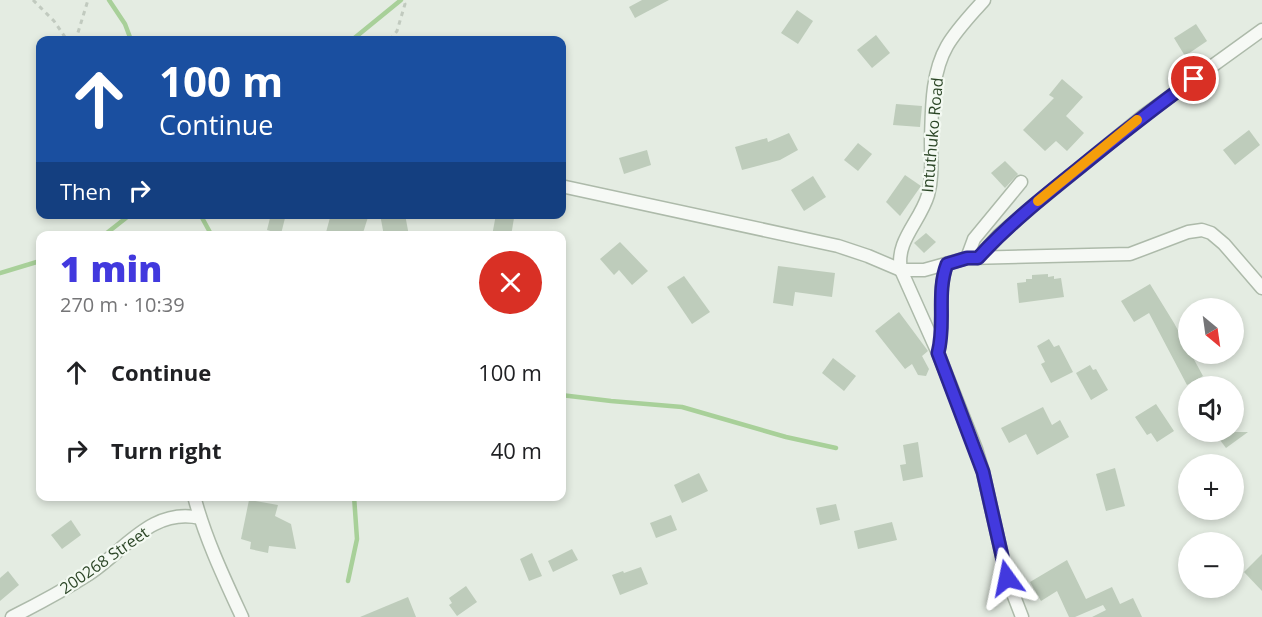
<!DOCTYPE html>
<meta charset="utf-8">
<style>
:root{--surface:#fff;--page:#f6f6f6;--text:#202124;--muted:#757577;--accent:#4239de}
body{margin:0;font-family:"Open Sans",sans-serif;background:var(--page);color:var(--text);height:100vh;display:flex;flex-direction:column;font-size:22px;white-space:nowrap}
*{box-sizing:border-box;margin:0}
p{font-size:20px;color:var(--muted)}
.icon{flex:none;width:33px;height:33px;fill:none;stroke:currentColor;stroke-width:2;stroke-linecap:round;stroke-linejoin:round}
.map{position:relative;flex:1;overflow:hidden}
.details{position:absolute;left:36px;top:231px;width:530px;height:270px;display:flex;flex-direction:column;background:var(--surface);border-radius:12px;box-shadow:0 3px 9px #0003}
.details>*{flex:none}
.guide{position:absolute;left:36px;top:36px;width:530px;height:183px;border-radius:12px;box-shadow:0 3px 9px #0003;background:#1a4fa0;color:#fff;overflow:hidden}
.needle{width:39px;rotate:151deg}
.fabs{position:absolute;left:1178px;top:298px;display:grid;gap:12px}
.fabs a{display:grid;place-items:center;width:66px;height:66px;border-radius:50%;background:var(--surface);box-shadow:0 3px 9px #0003;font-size:30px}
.pin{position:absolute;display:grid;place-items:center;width:51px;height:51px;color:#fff;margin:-26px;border:3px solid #fff;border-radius:50%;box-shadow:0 2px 6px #0007}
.me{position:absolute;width:66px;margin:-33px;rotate:348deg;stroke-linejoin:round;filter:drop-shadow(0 0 4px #0008)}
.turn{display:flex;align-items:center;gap:21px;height:126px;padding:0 24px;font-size:27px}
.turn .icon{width:78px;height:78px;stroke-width:2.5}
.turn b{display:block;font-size:42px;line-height:51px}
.then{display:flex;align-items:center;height:57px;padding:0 24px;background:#0003;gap:12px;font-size:22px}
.round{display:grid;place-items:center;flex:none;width:63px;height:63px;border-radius:32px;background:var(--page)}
.head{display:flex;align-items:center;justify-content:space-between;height:102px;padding:0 24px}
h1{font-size:36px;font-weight:800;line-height:45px;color:var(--accent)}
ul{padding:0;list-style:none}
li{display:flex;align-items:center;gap:18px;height:78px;padding:0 24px}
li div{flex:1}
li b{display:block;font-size:22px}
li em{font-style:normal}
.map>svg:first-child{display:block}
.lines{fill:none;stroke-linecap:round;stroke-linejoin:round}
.stream{stroke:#a8d099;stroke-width:4.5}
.building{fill:#beccbb}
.minor-casing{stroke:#adbaaa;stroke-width:15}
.path{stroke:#c1cabf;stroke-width:3;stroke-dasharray:4.5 4.5;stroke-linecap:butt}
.minor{stroke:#f6f9f5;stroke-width:12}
.route-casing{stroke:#2b2590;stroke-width:15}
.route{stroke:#4239de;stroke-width:10}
.slow{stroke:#f59e0b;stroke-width:10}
.labels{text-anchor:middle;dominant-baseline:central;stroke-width:4.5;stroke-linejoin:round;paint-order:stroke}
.street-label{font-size:16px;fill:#2c4627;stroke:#f3f9f2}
</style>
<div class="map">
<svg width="1262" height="617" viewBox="0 0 1262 617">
<rect width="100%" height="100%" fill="#e4ece2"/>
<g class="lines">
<g class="stream">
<path d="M109 0 125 24 131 40"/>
<path d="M352 40 401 0"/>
<path d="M200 214 212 236"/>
<path d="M103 236 131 214"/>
<path d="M0 273 40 261"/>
<path d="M561 395 611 401 682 407 786 437 836 448"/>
<path d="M348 581 357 539 354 496"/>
</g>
</g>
<g class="building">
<path d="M642 0H669L635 18 629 7Z"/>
<path d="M797 10 813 21 798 44 781 33Z"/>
<path d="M1196 24 1207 41 1185 56 1174 38Z"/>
<path d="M876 35 890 53 872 68 857 50Z"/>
<path d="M1062 79 1083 97 1066 116 1084 133 1067 151 1056 141 1045 151 1023 130 1054 98 1049 95Z"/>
<path d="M896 104 922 106 920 127 893 125Z"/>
<path d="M1249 130 1260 145 1235 165 1223 150Z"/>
<path d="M789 133 798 150 780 160 742 170 735 147 767 138 768 142Z"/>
<path d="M858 143 872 154 858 171 844 160Z"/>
<path d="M647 150 651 165 624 174 619 158Z"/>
<path d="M1005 161 1018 174 1005 188 991 173Z"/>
<path d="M905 175 921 186 900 216 886 202Z"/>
<path d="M813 176 826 197 804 211 791 190Z"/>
<path d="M271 214H286L281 234 267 230Z"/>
<path d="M331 214H369L362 236H325Z"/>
<path d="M380 214H405L409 236H384Z"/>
<path d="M496 214 514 218 511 236H492Z"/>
<path d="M926 233 936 242 924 253 914 243Z"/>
<path d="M620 242 648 271 632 285 619 270 614 275 600 259Z"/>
<path d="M778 266 835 273 832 297 795 292 793 306 773 303Z"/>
<path d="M1048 274V277L1054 276V279L1061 278 1064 297 1019 303 1017 283 1026 282V279H1032V275Z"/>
<path d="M684 276 710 312 692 324 667 287Z"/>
<path d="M1150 284 1174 323 1188 349V354H1191L1203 376 1187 385 1149 313 1134 322 1121 301Z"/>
<path d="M899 312 928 351 922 356 929 369 926 376 918 375 912 364 905 369 875 331Z"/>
<path d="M1049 339 1054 347 1059 345 1073 372 1051 383 1041 364 1045 362 1037 346Z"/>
<path d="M833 358 856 376 844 391 822 373Z"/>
<path d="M1090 365 1093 370 1096 369 1108 390 1091 400 1076 373Z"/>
<path d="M1156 404 1174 431 1157 442 1151 433 1147 435 1135 417Z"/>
<path d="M1043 407 1052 425 1060 420 1069 437 1037 455 1026 434 1009 443 1001 428Z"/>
<path d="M1214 432H1248L1226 448Z"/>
<path d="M918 442 923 477 903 481 900 465 906 464 903 445Z"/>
<path d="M1115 468 1125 506 1106 511 1096 474Z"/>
<path d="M699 473 708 491 682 503 674 485Z"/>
<path d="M249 500 278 505 275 516 291 524 296 549 269 546 268 553 250 549 251 542 241 539Z"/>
<path d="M836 504 840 520 820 525 816 508Z"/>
<path d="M671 515 677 530 656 538 650 523Z"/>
<path d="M71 520 81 535 62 549 51 535Z"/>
<path d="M892 522 897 540 858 549 854 531Z"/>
<path d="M572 549 578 560 553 572 548 561Z"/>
<path d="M532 553 542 576 529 581 520 559Z"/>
<path d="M1262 554V591L1244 572Z"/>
<path d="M1067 560 1086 599 1112 587 1120 604 1133 598 1142 617H1092L1106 610 1103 605 1075 617H1069L1057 591 1041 601 1030 582Z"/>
<path d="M641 567 648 584 620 595 612 575 623 571 624 573Z"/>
<path d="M8 571 19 585 0 601V578Z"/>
<path d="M466 586 477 602 457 616 449 605 452 603 449 598Z"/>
<path d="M408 597 416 617H360Z"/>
</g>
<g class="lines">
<g class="minor-casing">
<g id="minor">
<path d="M984 0C971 15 957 29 947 46 931 74 932 110 931 140 931 159 933 177 928 195 920 222 895 241 901 270L938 353 976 449 983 472 1007 578 1022 617"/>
<path d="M561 186 838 246 868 256 901 270H924L967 258 1130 254 1188 232 1202 230 1211 233 1224 244 1262 288"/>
<path d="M967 258 974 239 1021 182"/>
<path d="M978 258 998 236 1035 204 1143 116 1262 30"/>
<path d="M938 353C946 323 936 293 947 264"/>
<path d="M194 496C205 538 224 578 242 617"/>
<path d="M12 617C38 604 64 590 89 574 124 551 152 507 200 518"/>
</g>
</g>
<g class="path">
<path d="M33 0 54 21 67 40"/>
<path d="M74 40 76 39 88 0"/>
<path d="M390 40 397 31 405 4 403 0"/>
</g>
<use href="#minor" class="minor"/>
</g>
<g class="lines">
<g class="route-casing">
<path id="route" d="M1007 578 983 472 938 353C946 323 936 293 947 264L967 258H978C1008 225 1043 197 1078 169 1116 138 1154 108 1194 79"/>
</g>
<use href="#route" class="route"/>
<path class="slow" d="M1038 201 1137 120"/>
</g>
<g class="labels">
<g class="street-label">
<text transform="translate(932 135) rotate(-85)">Intuthuko Road</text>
<text transform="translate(104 560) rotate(-35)">200268 Street</text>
</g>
</g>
</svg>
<div class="fabs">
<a><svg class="needle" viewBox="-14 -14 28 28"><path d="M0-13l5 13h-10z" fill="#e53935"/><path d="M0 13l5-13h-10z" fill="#757577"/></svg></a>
<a><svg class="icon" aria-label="sound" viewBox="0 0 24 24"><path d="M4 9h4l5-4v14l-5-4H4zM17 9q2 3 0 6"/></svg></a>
<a>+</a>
<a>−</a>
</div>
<div class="pin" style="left:1194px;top:79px;background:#d93025"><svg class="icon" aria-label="arrive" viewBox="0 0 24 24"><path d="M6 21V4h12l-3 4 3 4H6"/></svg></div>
<svg class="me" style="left:1007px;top:578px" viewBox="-20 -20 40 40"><path d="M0-17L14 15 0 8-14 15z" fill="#4239de" stroke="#fff" stroke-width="4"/></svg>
<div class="guide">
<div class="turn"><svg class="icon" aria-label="ahead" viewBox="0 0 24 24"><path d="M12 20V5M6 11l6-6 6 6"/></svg><div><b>100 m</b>Continue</div></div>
<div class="then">Then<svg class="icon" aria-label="right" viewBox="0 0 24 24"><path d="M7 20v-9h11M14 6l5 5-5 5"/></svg></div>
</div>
<section class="details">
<div class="head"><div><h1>1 min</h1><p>270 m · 10:39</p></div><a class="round" style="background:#d93025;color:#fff"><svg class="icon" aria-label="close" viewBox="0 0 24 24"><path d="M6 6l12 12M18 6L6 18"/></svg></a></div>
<ul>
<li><svg class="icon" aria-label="ahead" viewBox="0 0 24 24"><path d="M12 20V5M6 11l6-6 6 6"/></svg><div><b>Continue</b></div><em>100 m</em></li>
<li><svg class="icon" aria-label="right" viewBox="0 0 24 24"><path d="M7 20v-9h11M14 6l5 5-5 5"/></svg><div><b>Turn right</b></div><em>40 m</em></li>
</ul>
</section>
</div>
